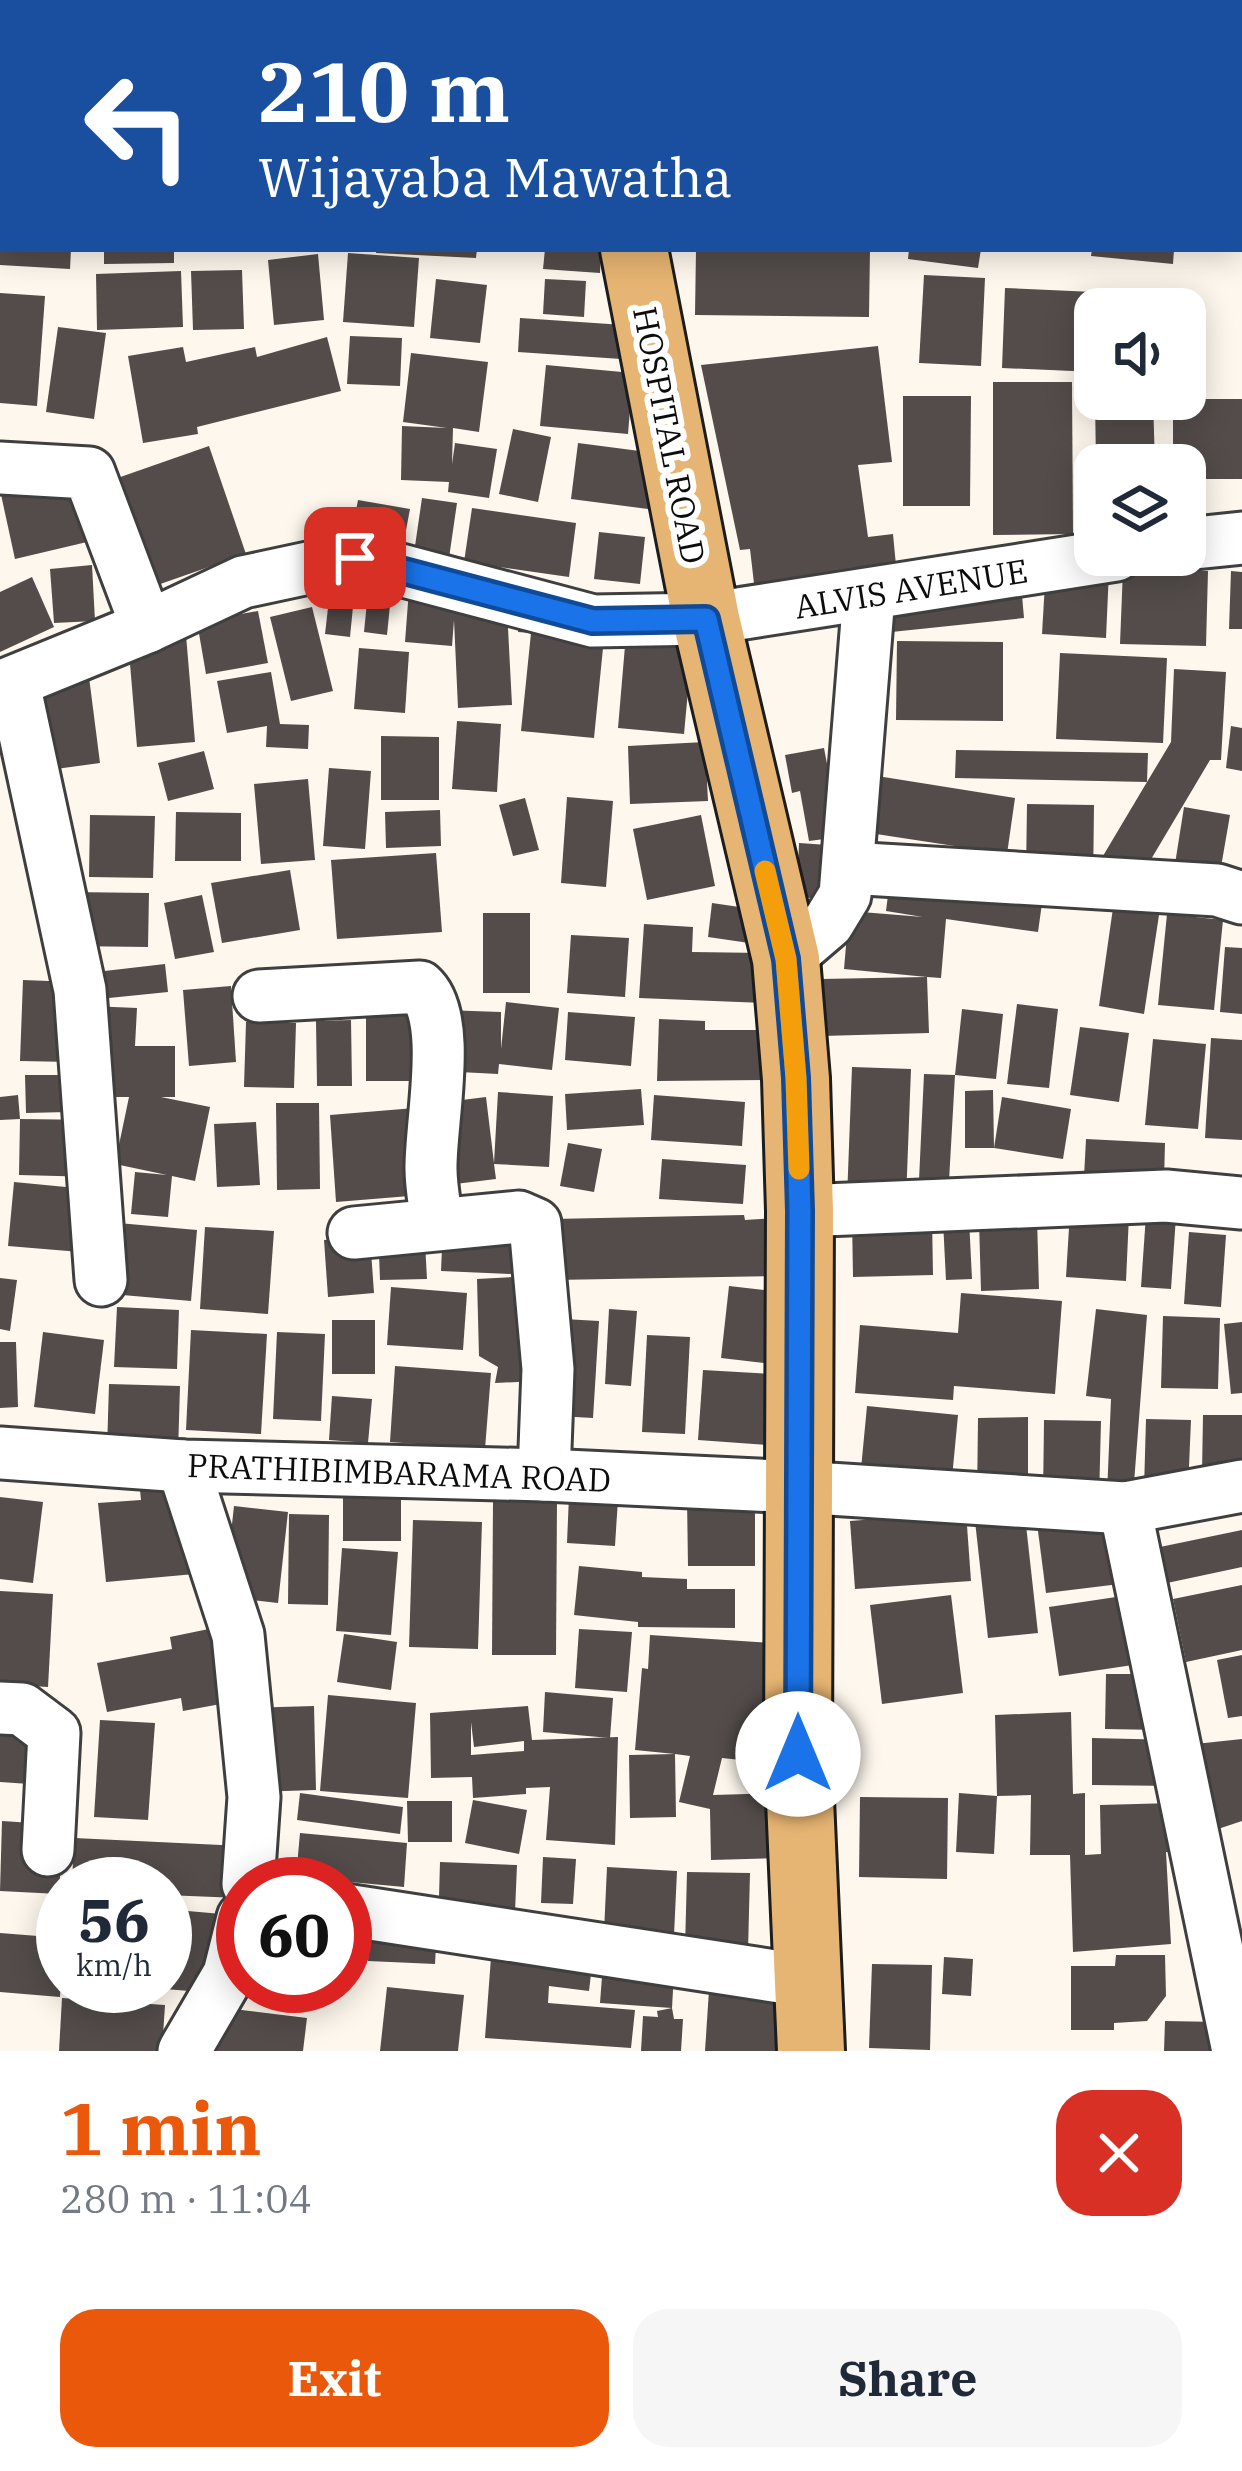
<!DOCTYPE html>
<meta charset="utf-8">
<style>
:root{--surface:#fff;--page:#f6f6f7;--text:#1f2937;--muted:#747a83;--accent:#ea580c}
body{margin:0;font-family:"IBM Plex Serif",serif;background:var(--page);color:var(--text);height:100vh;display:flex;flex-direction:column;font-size:45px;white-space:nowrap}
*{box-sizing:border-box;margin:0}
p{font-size:39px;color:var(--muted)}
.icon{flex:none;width:66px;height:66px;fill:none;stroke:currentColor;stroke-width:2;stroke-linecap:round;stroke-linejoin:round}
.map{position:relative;height:2051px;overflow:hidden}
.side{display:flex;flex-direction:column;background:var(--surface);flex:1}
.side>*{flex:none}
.hud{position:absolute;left:0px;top:0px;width:1242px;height:252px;box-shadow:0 6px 30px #0003;background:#1a4fa0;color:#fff;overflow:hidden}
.controls{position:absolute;left:1074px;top:288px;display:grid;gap:24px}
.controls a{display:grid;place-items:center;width:132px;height:132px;border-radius:24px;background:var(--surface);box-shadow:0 6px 30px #0003;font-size:60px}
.speed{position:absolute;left:36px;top:1857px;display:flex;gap:24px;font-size:60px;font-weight:700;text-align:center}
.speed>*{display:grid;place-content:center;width:156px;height:156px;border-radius:50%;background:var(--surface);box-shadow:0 6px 30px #0003;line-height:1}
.speed small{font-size:30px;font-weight:400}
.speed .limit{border:18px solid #d22;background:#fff;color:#111}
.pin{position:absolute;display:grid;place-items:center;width:102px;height:102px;color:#fff;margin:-51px;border-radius:24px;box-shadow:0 6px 18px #0006}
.me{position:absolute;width:132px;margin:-66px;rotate:0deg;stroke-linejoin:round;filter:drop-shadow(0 0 9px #0008)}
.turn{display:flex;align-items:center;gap:42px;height:252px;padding:0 60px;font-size:54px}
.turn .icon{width:156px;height:156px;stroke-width:2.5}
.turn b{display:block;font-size:84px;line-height:102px}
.round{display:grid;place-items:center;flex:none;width:126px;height:126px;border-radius:36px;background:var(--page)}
.head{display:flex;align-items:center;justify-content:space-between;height:204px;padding:0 60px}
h1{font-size:72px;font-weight:700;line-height:90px;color:var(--accent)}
.button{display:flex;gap:24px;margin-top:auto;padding:24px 60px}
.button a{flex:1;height:138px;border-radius:36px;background:var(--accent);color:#fff;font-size:48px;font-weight:700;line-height:138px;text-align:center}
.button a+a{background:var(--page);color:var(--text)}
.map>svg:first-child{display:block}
.building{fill:#534c4a;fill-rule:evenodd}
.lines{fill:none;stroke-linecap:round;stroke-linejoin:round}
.minor-casing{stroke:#3f3f3f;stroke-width:57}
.major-casing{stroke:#1d1d1d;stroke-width:72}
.minor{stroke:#fff;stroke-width:51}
.major{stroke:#e7b573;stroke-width:66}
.route-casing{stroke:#114b97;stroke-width:30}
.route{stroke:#1a73e8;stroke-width:21}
.slow{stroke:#f59e0b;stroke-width:21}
.labels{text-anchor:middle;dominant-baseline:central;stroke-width:12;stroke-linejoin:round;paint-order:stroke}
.street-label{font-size:33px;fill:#0c0c0c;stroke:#fff}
</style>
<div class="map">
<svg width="1242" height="2051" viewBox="0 0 1242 2051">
<rect width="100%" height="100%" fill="#fdf7ed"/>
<g class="building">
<path d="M0 249H71L70 269 0 265Z"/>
<path d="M104 249H174V263L104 264Z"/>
<path d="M376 249H477L476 258 376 253Z"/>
<path d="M545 249H601L600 273 543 269Z"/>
<path d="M696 249H870L869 317 695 315Z"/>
<path d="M909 249H981L978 268 908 259Z"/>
<path d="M1092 249H1174L1173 264 1091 256Z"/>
<path d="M348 253 419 258 414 327 343 322Z"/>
<path d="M318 254 324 320 274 325 268 260Z"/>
<path d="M242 270 244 329 193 330 191 271Z"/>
<path d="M181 271 183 327 97 330 96 274Z"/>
<path d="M924 275 985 278 981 366 919 363Z"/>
<path d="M436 279 487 285 480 343 430 338Z"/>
<path d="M545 279 586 281 584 317 543 314Z"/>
<path d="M1005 288 1116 293 1142 297V309H1095V372L1002 368Z"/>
<path d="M0 293 45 296 37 406 0 403Z"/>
<path d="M520 318 624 325 621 359 518 352Z"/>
<path d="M58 327 106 333 94 419 46 412Z"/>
<path d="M350 336 402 338 400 386 347 384Z"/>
<path d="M327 337 341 391 197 427 198 434 143 443 128 356 183 347 186 362 255 347 257 357Z"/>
<path d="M878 346 892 462 858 465 868 537 893 534 897 576 755 592 750 549 740 550 701 365Z"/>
<path d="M411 353 488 362 479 432 453 428 452 464 455 443 497 449 489 498 448 492 449 482 401 480 402 426 447 428 403 422Z"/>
<path d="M546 365 633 373 628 434 540 426Z"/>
<path d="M993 382H1072L1073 534 993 535Z"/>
<path d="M903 396H971L970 506H903Z"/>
<path d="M1095 399H1153L1155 465H1096Z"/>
<path d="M1173 399H1242V479H1185V465H1173Z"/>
<path d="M513 429 551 437 538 502 499 494Z"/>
<path d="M578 443 655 453 648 509 571 499Z"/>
<path d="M209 446 246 554 146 589 109 481Z"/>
<path d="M70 473 87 542 15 559 0 490Z"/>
<path d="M422 498 457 503 449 558 414 553Z"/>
<path d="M358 500 410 509 401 557 349 547Z"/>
<path d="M472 508 576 523 569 577 464 562Z"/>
<path d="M599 532 645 537 640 584 594 579Z"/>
<path d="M92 565 95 621 54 623 50 569Z"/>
<path d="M1046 566 1109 570 1106 638 1042 634Z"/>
<path d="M1123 569 1208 571 1206 646 1120 644Z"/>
<path d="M1231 571 1242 572V629H1229Z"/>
<path d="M332 573 356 576 350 637 325 634Z"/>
<path d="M410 576 457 580 454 611 507 609 512 705 458 708 454 620 452 646 405 642Z"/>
<path d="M32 577 54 627 0 652V592Z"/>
<path d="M369 582 392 585 387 635 364 632Z"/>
<path d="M1021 584 1024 618 882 633 879 599Z"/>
<path d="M629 599 696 605 684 734 618 728Z"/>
<path d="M312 607 333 691 291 701 270 617Z"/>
<path d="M258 611 268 663 206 674 197 622Z"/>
<path d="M606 618 594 738 521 731 531 633 518 632 519 623Z"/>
<path d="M186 635 195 742 137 747 128 640Z"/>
<path d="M897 641 1003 642V721L896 720Z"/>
<path d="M359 648 409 652 405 713 354 709Z"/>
<path d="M1060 653 1167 658 1163 743 1056 739Z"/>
<path d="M1174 669 1226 672 1221 760H1210L1131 893 1094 871 1147 782 955 778 956 750 1148 753 1147 782 1171 742Z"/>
<path d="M271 672 280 724 309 725 308 749 266 747 267 726 227 733 217 681Z"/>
<path d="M89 677 100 763 34 772 23 686Z"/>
<path d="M457 721 501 724 497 792 452 789Z"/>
<path d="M1231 726 1242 728V771L1226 768Z"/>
<path d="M381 736 439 737V800H381Z"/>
<path d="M705 742 708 801 630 804 628 746Z"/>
<path d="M824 748 831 785 826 786 832 838 809 841 800 791 792 793 785 755Z"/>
<path d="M204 751 214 789 168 801 158 763Z"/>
<path d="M329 768 371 771 365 849 323 846Z"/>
<path d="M871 775 1015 798 1007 854 863 832Z"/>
<path d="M308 779 315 860 261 864 254 784Z"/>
<path d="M567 797 613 801 606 887 561 883Z"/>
<path d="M525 798 539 850 513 856 499 805Z"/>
<path d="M1027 804 1094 805 1093 889H1044L1038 932 946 919 941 978 927 977 929 1033 822 1036 821 979 927 977 844 969 849 911 923 917 886 911 893 855 1026 873Z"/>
<path d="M1184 807 1230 815 1217 890 1172 883Z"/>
<path d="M440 810 441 846 386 848 385 812Z"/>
<path d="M176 812 241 813V861H175Z"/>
<path d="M90 815 155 816 153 878 89 877Z"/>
<path d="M701 815 715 886 647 900 633 829Z"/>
<path d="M799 843 828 845 825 899 797 897Z"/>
<path d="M436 853 442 932 337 939 331 860Z"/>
<path d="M290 870 300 930 222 943 211 883Z"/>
<path d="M70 892 149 893 148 947 70 946Z"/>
<path d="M202 895 214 952 175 959 164 903Z"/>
<path d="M712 903 760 910 756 944 708 937Z"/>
<path d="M1113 908 1159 915 1144 1014 1099 1006Z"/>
<rect x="483" y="913" width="47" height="80"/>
<path d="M1167 914 1223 920 1214 1010 1158 1005Z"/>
<path d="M644 924 693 927 692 952 767 953 766 1003 639 998Z"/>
<path d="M571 935 629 938 625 997 567 993Z"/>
<path d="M1225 947 1242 948V1014L1220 1012Z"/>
<path d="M165 964 168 992 99 999 96 972Z"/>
<path d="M23 980 74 982 71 1062 20 1061Z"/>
<path d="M231 986 236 1062 189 1066 183 990Z"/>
<path d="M366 995 430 996 429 1081H366Z"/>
<path d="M506 1002 559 1008 552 1070 499 1064 498 1074 440 1071 444 1010 501 1012V1049Z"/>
<path d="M1017 1004 1058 1009 1049 1088 1007 1084Z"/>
<path d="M90 1006 137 1008 135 1046H175V1097H161L210 1107 195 1181 172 1176 168 1217 131 1214 135 1172 167 1175 115 1164 129 1097H97Z"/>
<path d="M962 1009 1003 1014 996 1079 955 1075 949 1181 919 1180 924 1074 955 1075Z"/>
<path d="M568 1012 635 1017 631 1066 565 1060Z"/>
<path d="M659 1019 705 1021V1030H769V1080L657 1081Z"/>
<path d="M351 1020 352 1086H317L316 1021Z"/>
<path d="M246 1022 296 1023 294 1088 244 1087Z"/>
<path d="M1080 1027 1129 1033 1119 1102 1070 1095Z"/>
<path d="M1211 1038 1242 1040V1140L1205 1138Z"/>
<path d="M1153 1039 1206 1044 1198 1129 1145 1125Z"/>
<path d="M852 1067 911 1069 906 1200 847 1199Z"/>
<path d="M25 1075H68V1112L26 1113Z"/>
<path d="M641 1089 644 1125 567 1130 565 1094Z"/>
<path d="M993 1090 994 1148H965V1091Z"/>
<path d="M498 1092 553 1096 549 1167 494 1164 496 1179 447 1185 438 1103 486 1097 494 1163Z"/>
<path d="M18 1095 20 1119 0 1120V1097Z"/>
<path d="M654 1095 745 1102 742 1146 651 1140Z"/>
<path d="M1002 1097 1071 1109 1063 1159 994 1148Z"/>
<path d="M276 1103H319L320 1189 277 1190Z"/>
<path d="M427 1107 434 1194 336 1202 330 1115Z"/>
<path d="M20 1119 96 1120 95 1177 19 1175Z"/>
<path d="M256 1122 260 1185 217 1187 214 1124Z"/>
<path d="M1086 1139 1165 1143 1164 1181 1084 1177Z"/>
<path d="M568 1143 602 1149 594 1192 560 1186Z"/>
<path d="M662 1159 746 1165 743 1204 659 1199Z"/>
<path d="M14 1182 97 1190 92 1253 8 1246Z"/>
<path d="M1147 1200 1177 1202 1171 1289 1141 1287Z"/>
<path d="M1070 1211 1129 1215 1126 1281 1066 1277Z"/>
<path d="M744 1215 745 1220 778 1218 780 1276 554 1280 553 1219Z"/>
<path d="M932 1216 933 1275 853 1277 852 1218Z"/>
<path d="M1037 1218 1039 1289 981 1291 979 1220Z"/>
<path d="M969 1219 972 1279 946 1280 943 1221Z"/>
<path d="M118 1223 197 1230 191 1301 111 1294Z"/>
<path d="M443 1224 512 1226 511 1274 441 1271Z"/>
<path d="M424 1225 427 1279 380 1280 378 1227Z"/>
<path d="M205 1227 274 1231 268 1314 200 1309Z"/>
<path d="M1189 1232 1226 1235 1221 1307 1184 1304Z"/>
<path d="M370 1237 374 1293 328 1297 324 1240Z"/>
<path d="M533 1276 537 1381 495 1383 498 1367 479 1356 477 1279Z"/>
<path d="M0 1278 17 1280 10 1331 0 1329Z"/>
<path d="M729 1286 774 1291 765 1363 721 1358Z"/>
<path d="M391 1287 467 1293 463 1350 387 1345Z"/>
<path d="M961 1293 1062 1301 1055 1394 954 1386 953 1400 855 1393 860 1325 958 1333Z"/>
<path d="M117 1307 179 1310 177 1369 114 1367Z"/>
<path d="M609 1309 637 1311 631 1386 605 1384Z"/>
<path d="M1096 1309 1147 1315 1133 1496 1107 1494 1111 1399 1086 1396Z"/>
<path d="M1163 1316 1220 1318 1218 1389 1161 1388Z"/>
<path d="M564 1319 599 1321 593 1418 558 1416Z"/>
<rect x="332" y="1320" width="43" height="54"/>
<path d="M1242 1322V1393L1231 1394 1224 1324Z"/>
<path d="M191 1330 267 1334 261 1434 186 1430Z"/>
<path d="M43 1332 104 1340 95 1414 34 1407Z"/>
<path d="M277 1332 325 1334 321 1421 273 1419Z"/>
<path d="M647 1335 690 1337 685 1434 642 1432Z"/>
<path d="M0 1342H16L18 1407 0 1408Z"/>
<path d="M395 1366 491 1373 485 1449 390 1442Z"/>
<path d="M703 1370 771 1374 766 1445 698 1440Z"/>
<path d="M109 1384 180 1386 178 1453 107 1450Z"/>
<path d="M332 1396 372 1399 368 1443 329 1440Z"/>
<path d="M867 1406 958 1415 952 1478 861 1469Z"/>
<path d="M1203 1415H1242V1473H1202Z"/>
<path d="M1028 1417V1502H977L978 1418Z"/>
<path d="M1146 1419 1191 1420 1188 1490 1144 1489Z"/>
<path d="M1044 1420 1101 1421 1099 1500 1043 1499Z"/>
<path d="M207 1473 217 1572 106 1582 98 1503 141 1500 139 1480Z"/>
<path d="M569 1496 618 1499 615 1546 567 1543Z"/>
<path d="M0 1497 43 1502 33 1583 0 1579Z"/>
<path d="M401 1497V1541H343V1498Z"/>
<path d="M755 1497V1566H688L687 1498Z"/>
<path d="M493 1502H557L556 1655H492Z"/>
<path d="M234 1506 288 1512 278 1603 224 1597Z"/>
<path d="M966 1512 971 1581 855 1589 850 1521Z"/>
<path d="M289 1514 329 1515 328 1605 288 1604Z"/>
<path d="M1025 1516 1038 1633 988 1638 975 1521Z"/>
<path d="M413 1520 482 1522 478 1649 409 1647Z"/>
<path d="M1129 1520 1136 1582 1046 1593 1038 1531Z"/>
<path d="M1242 1530V1567L1167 1583 1160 1547Z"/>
<path d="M342 1548 398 1552 391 1635 336 1631Z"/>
<path d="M579 1566 642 1572V1577L687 1579V1589H735V1628L638 1627V1622L574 1615Z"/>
<path d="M1242 1585V1650L1186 1662 1173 1599Z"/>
<path d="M0 1591 53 1594 48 1687 0 1684Z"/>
<path d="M1143 1593 1153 1662 1059 1676 1049 1607Z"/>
<path d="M951 1595 963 1693 882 1704 870 1605Z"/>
<path d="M228 1625 242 1700 183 1711 181 1698 107 1712 97 1663 172 1649 170 1637Z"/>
<path d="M579 1629 632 1632 627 1692 575 1688Z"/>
<path d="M344 1634 397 1642 391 1690 337 1682Z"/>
<path d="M650 1635 770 1643 760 1762 722 1758 713 1795 782 1793 783 1858 711 1860 710 1809 679 1802 690 1756 675 1754 676 1817 630 1818 629 1755 675 1754 635 1750 642 1668 648 1669Z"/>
<path d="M1242 1655V1716L1228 1718 1217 1660Z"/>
<path d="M1106 1674H1163L1162 1730 1105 1729Z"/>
<path d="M545 1692 613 1698 610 1738 543 1732Z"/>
<path d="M328 1695 416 1703 408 1798 320 1791Z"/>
<path d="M0 1706 50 1709 44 1785 0 1782Z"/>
<path d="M314 1706 316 1790 250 1792 248 1708Z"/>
<path d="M528 1706 532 1740 618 1737 615 1845 546 1840 550 1787 526 1788V1794L473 1798 472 1777 431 1778 430 1713ZM471 1722 474 1747 524 1741V1751L471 1755Z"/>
<path d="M1071 1712 1073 1794 1085 1793V1855L1101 1854 1100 1805 1173 1803 1175 1852H1166L1171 1944 1073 1952 1070 1855H1030L1031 1795 997 1796 995 1715Z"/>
<path d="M100 1720 155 1723 148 1820 94 1817Z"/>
<path d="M1092 1738 1175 1740V1786L1092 1785Z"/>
<path d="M1242 1739V1821L1191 1838 1186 1745Z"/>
<path d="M300 1793 403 1807 400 1834 297 1820Z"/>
<path d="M959 1793 997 1796 994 1854 956 1852Z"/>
<path d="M860 1797 948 1798 947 1879 859 1877Z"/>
<path d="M473 1800 527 1810 519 1854 465 1843Z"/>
<path d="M407 1801H452V1842H408Z"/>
<path d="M2 1821 63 1825 59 1894 0 1891Z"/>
<path d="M300 1833 407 1843 404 1887 296 1877Z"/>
<path d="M74 1838 242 1846 239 1898 165 1895V1884H72Z"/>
<path d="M543 1857 576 1859 573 1904 541 1903Z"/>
<path d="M440 1862 517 1865 515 1912 438 1909 435 1964 368 1961 372 1893 439 1897Z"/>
<path d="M607 1867 677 1871 674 1935 604 1932Z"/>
<path d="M687 1872 750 1873 748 1951 685 1949Z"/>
<path d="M165 1909 233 1915 226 1994 165 1989Z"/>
<path d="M494 1917 554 1922 551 1970 557 1926 596 1931 589 1991 549 1986 548 2003 635 2010 631 2048 485 2038Z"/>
<path d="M0 1933 63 1938 60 1997 0 1992Z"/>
<path d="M604 1950 675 1955 672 2008 600 2003Z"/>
<path d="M1116 1955H1165L1166 1996 1147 2021 1114 2023V2030H1071V1966H1115Z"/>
<path d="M944 1957 973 1959 971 1996 942 1994Z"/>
<path d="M872 1964 932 1965 930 2050 869 2048Z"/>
<path d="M710 1975 785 1980 780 2051H705Z"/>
<path d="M387 1987 464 1995 458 2051H380Z"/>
<path d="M62 1998 165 2005 162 2051H59Z"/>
<path d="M217 2007 307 2018 303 2051H211Z"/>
<path d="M672 2008 674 2019H683L681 2051H641L643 2016 658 2017 657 2011Z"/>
<path d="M1165 2021 1220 2022V2051H1164Z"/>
</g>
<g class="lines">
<g class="minor-casing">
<g id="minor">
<path d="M1115 3V0"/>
<path d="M1239 54 1242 55"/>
<path d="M0 75H3"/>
<path d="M0 468 89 473 147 627"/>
<path d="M1185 544 1242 538"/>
<path d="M14 684 80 990 101 1280"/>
<path d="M0 687 147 627 243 582 355 558 593 621 706 619 1116 555"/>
<path d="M848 868 1217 890 1242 898"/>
<path d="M786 959 828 923 845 895 869 595"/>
<path d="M259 996 420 987C454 1017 430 1125 431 1169 431 1187 435 1206 437 1224"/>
<path d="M800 1211 1166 1196 1242 1203"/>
<path d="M354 1233 519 1217 535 1224 548 1369 544 1475"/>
<path d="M0 1453 183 1466 544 1475 798 1487 1125 1508 1242 1486"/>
<path d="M183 1466 238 1635 254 1797 248 1884"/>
<path d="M1125 1508 1238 2051"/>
<path d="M0 1708 22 1709 54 1733 48 1850"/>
<path d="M345 1910 807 1981"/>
<path d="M184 2051 229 1974 243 1918"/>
</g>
</g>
<g class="major-casing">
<g id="major">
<path d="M581 0 582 3"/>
<path d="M634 249 706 619 786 959 796 1079 800 1211 798 1754 811 2051"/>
</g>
</g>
<use href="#minor" class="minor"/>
<use href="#major" class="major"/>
</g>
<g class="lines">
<g class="route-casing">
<path id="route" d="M355 558 593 621 706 619 786 959 796 1078 800 1211 798 1754"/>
</g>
<use href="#route" class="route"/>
<path class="slow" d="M765 871 786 959 796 1078 799 1169"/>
</g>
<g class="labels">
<g class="street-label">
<text transform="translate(670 435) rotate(79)">HOSPITAL ROAD</text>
<text transform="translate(911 588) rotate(-9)">ALVIS AVENUE</text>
<text transform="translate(399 1472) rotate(2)">PRATHIBIMBARAMA ROAD</text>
</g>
</g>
</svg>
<div class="controls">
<a><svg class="icon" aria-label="sound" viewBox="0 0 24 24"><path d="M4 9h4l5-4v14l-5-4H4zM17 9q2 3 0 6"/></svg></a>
<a><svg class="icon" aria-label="layers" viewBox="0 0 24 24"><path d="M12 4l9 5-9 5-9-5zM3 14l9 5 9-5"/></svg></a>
</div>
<div class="speed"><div>56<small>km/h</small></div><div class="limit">60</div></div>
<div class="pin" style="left:355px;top:558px;background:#d93025"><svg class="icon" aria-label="arrive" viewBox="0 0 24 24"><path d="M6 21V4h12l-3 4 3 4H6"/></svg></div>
<svg class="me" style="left:798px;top:1754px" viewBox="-20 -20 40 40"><circle r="19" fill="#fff"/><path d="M0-13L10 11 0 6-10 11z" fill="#1a73e8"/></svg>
<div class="hud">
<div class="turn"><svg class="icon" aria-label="left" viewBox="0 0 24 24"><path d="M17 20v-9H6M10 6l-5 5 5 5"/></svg><div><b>210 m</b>Wijayaba Mawatha</div></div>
</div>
</div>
<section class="side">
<div class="head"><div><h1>1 min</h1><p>280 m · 11:04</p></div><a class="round" style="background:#d93025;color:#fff"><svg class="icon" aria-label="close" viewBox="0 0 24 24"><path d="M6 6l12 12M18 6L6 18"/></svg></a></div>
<div class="button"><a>Exit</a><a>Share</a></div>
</section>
